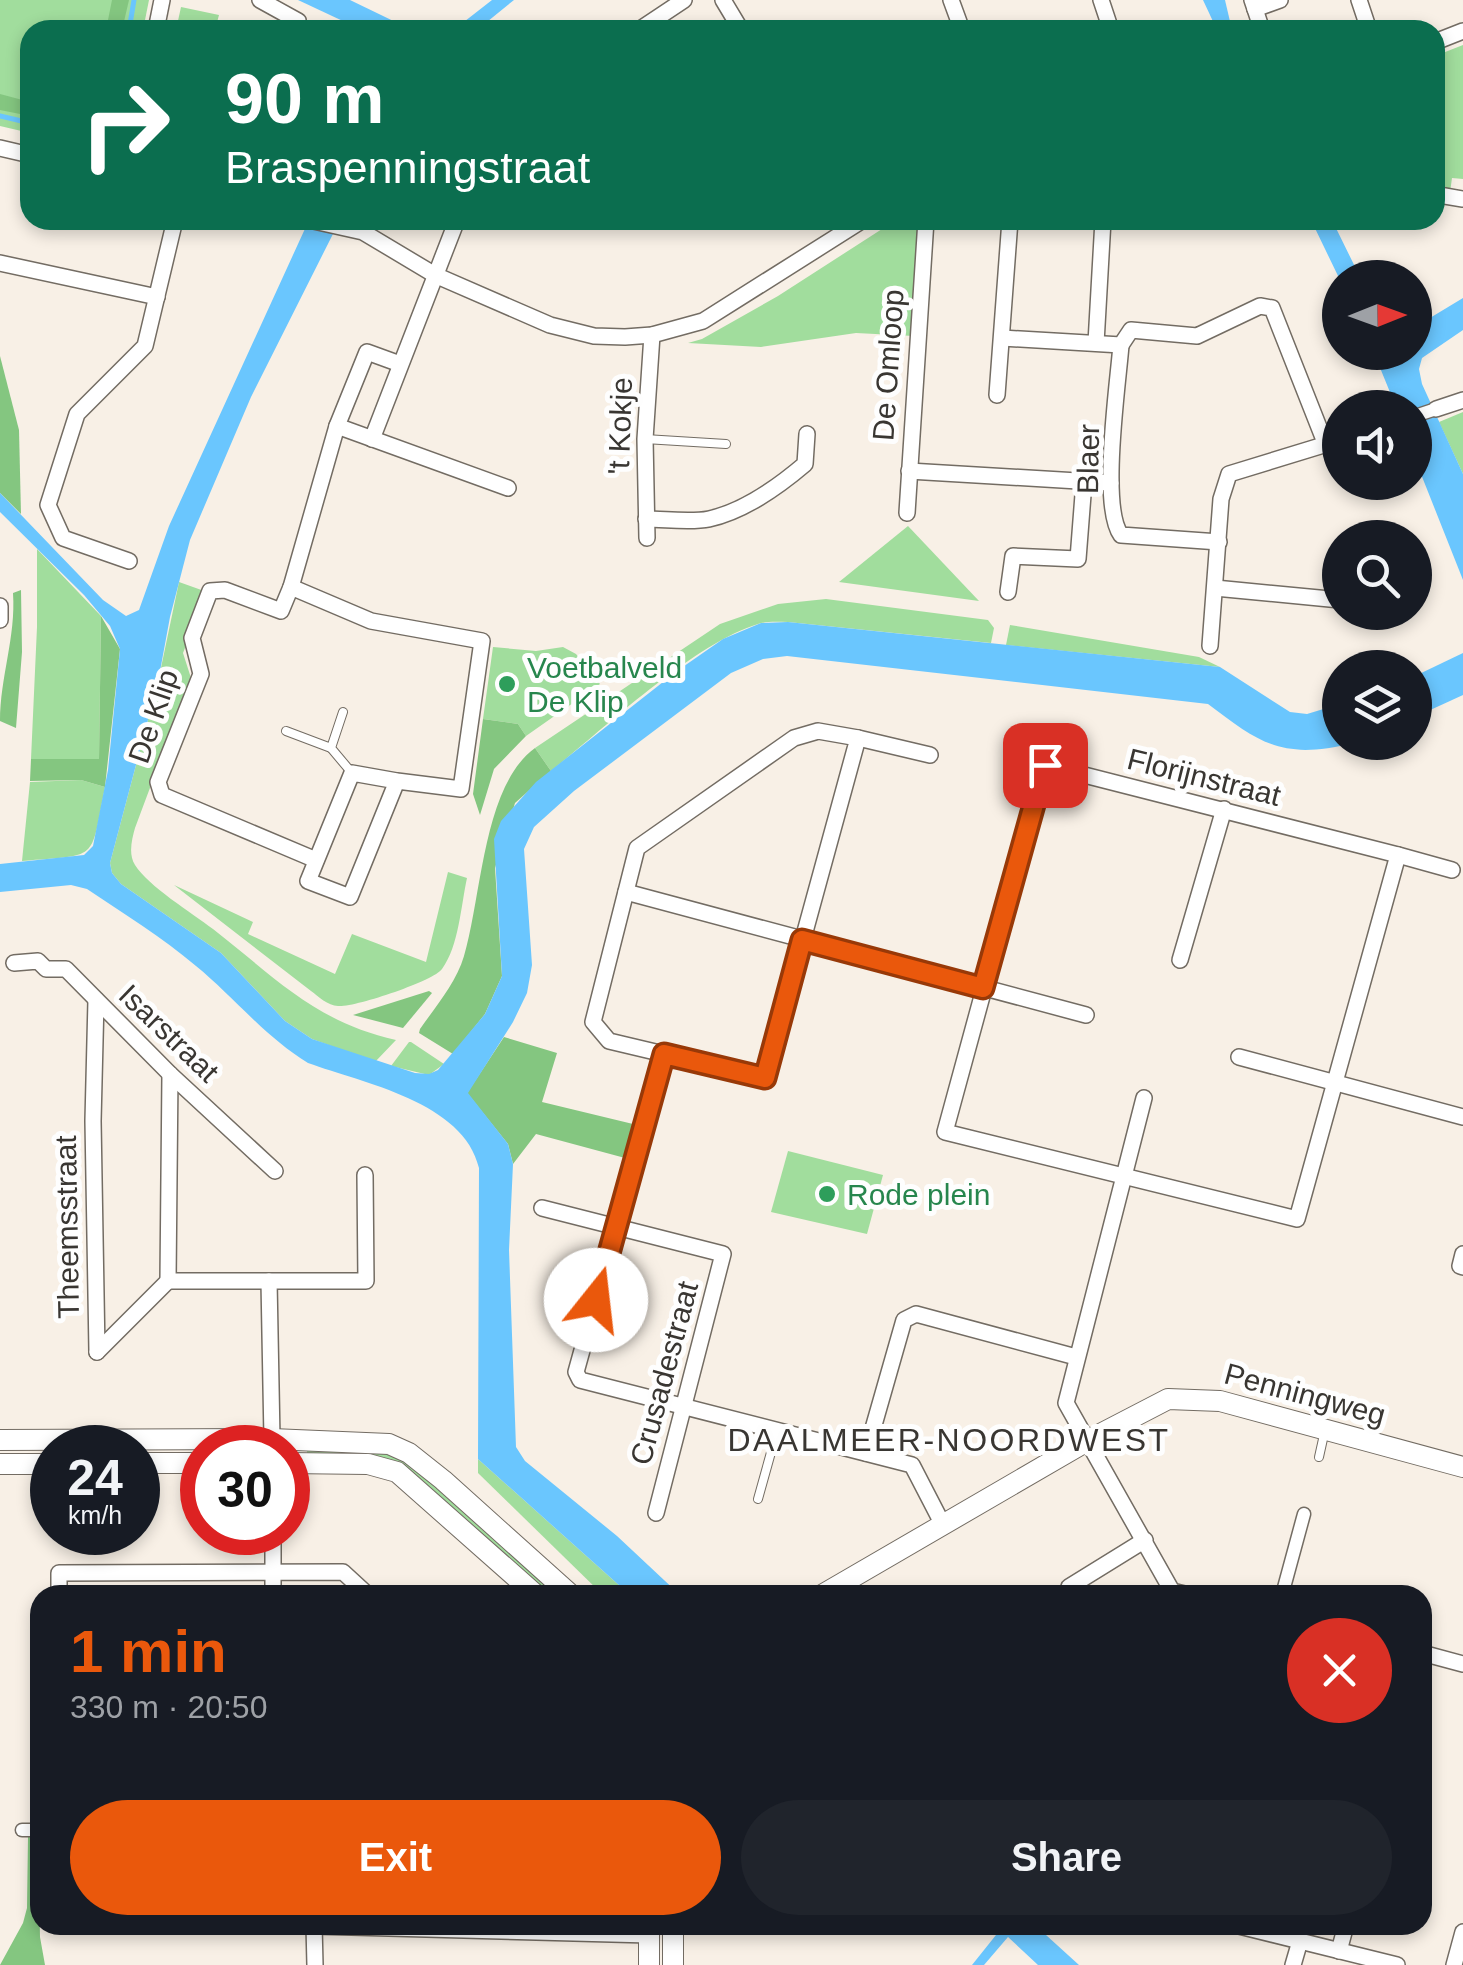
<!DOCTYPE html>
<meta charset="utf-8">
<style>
:root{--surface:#171b24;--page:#20242c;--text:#f1f3f6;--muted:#9ea1a6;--accent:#ea580c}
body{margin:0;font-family:Helvetica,sans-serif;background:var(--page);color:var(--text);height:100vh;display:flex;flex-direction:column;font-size:38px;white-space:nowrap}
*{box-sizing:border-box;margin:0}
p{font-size:32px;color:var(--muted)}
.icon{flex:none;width:55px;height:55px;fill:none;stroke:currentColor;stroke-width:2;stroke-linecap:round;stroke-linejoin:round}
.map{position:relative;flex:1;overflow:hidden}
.panel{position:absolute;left:30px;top:1585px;width:1402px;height:350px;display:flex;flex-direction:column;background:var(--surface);border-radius:30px;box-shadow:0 5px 15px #0003}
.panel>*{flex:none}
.top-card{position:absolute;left:20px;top:20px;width:1425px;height:210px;border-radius:30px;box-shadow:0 5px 15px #0003;background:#0b6e4f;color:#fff;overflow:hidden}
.needle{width:65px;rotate:89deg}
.controls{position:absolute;left:1322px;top:260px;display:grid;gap:20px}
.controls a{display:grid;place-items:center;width:110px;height:110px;border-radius:50%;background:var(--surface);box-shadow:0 5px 15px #0003;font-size:50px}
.speed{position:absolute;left:30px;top:1425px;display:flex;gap:20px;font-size:50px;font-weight:700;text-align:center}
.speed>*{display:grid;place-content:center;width:130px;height:130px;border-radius:50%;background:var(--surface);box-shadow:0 5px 15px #0003;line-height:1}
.speed small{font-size:25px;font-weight:400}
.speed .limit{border:15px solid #d22;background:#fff;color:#111}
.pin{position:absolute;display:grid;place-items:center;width:85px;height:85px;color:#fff;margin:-42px;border-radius:20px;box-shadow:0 5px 15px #0006}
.me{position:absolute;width:110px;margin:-55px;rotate:16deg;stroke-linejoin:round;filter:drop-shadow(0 0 8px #0008)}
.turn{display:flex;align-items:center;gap:35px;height:210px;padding:0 40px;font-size:45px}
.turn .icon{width:130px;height:130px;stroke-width:2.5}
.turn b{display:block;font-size:70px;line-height:85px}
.round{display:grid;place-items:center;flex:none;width:105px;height:105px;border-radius:52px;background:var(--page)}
.headline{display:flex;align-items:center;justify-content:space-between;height:170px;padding:0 40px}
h1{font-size:60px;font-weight:700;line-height:75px;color:var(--accent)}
.cta{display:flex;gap:20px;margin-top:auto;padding:20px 40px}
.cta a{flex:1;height:115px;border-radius:60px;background:var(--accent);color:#fff;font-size:40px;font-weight:700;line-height:115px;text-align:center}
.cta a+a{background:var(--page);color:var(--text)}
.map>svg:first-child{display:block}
.green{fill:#a1dd9d}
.forest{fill:#84c680}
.water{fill:#6ac6fe}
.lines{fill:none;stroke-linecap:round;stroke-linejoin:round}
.stream{stroke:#6ac6fe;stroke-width:5}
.service-casing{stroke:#736c63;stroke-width:10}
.pedestrian-casing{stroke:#736c63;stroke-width:15}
.minor-casing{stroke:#736c63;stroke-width:18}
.tertiary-casing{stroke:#736c63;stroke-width:22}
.service{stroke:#fff;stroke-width:8}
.pedestrian{stroke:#fff;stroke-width:12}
.minor{stroke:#fff;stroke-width:15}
.tertiary{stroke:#fff;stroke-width:20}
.route-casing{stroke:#983908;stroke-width:25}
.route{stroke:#ea580c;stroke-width:18}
.leisure-dot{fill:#2e9e5b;stroke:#fefefe;stroke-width:4}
.labels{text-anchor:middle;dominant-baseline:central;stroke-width:10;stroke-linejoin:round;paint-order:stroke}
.street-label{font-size:30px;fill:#393632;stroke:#fefefe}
.leisure-label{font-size:30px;fill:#27864d;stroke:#fefefe;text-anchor:start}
.neighbourhood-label{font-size:32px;letter-spacing:2.5px;fill:#393632;stroke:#fefefe}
</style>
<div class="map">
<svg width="1463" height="1965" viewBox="0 0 1463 1965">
<rect width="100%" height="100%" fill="#f8f0e6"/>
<g class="green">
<path d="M0 0H149L143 30H30V133L0 126Z"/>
<path d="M181 7 219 15 215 30H176Z"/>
<path d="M1463 45V179L1452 178 1450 192C1425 168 1435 91 1435 56Z"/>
<path d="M896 220H922L914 336 856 333 761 347 688 343 702 339 778 296Z"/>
<path d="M1463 412V474L1439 422Z"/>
<path d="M908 526 979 601 839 582Z"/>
<path d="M37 549 101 616 99 760 31 759 37 627Z"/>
<path d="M179 582 207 592 183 653 191 678 135 828C132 839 128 854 135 865 148 886 192 913 213 929 275 977 315 1022 396 1040L375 1062 312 1039 285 1021 221 953 121 884 112 873 110 863 158 682Z"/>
<path d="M826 599 988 620 994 628 991 643 788 622C778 622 767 621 758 624 693 644 606 727 551 771L535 748 720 624 778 604Z"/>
<path d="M1010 625 1199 657 1220 667 1006 645Z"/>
<path d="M493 647 536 651 563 647 576 654 600 684 526 736 518 724 483 719Z"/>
<path d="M81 780 105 787C90 864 99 854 22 861L30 782Z"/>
<path d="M448 872 467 878C461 905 459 946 442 969 434 981 353 1008 338 1006 328 1006 318 996 311 991L174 885 253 922 248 934 335 974 352 934 426 962Z"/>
<path d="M409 1042H411L444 1064 429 1075 391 1066Z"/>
<path d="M788 1151 883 1175 867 1234 771 1212Z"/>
<path d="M307 1444 368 1445 415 1462 565 1595H547L433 1492 307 1456Z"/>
<path d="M478 1459 630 1595H603L478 1473Z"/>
</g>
<g class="forest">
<path d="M112 0H129L122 30H106Z"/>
<path d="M0 94 30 102V116L0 110Z"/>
<path d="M0 356 19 430 21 514 0 493Z"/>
<path d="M21 590 22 652 16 728 0 721C0 677 16 637 13 593Z"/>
<path d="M101 616 120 649 105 787 81 780 30 781 31 759H99Z"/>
<path d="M483 719 518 724 526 736 494 769 480 815 473 794Z"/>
<path d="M535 748 551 771 515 803 495 868 502 976 485 1014 453 1054 419 1033 420 1029C436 1006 456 983 464 956 482 895 483 786 535 748Z"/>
<path d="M429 991 432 993 403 1028 353 1015Z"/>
<path d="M504 1037 557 1053 542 1102 633 1124 625 1158 536 1134 513 1164 508 1144 467 1093Z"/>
<path d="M28 1837H38L40 1937 45 1965H0L23 1923 27 1908Z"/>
</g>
<g class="water">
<path d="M298 0H350L412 30H362Z"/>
<path d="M492 0H514L477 30H426L460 25Z"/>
<path d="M1203 0H1225L1232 30H1217Z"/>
<path d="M309 220H340L251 397 190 540 170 617 158 682 110 863 112 873 121 884 221 953 285 1021 312 1039 415 1073 429 1074 438 1070 485 1014 502 976 494 839 501 821 536 782 677 671 723 639 761 623 788 622 1220 667 1290 712 1307 714 1340 704V742L1354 743C1283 760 1262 745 1208 704L787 656 763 659 731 673 574 791 534 827 524 849 532 965 527 993 513 1022 468 1093 508 1144 513 1164 509 1250 516 1447 525 1461 617 1536 680 1595H630L478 1459 479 1168C464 1102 363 1083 308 1063 265 1037 234 997 196 966 162 937 124 914 87 889L71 885 0 892V864L84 855 93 846 108 770 120 649 110 626 84 595 0 512V493L103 600 126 616 139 610 169 526Z"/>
<path d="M1311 220H1332L1360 277 1340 278V280Z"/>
<path d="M1463 298V330L1422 358 1419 369 1422 384 1463 474V580L1415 459V408L1396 407 1374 353 1415 352V327Z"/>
<path d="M1463 653V695L1415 717V676Z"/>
<path d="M993 1925H1035L1079 1965H1038L1008 1937 984 1965H972L1000 1930Z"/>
</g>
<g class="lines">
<g class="stream">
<path d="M129 30 134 0"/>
<path d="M0 116 30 123"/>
</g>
<g class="service-casing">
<g id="service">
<path d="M645 439 726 444"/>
<path d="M343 712 331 748 352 773"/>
<path d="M286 731 331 748"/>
<path d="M1319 1457 1325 1430"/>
<path d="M758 1499 777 1431"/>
</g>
</g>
<g class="pedestrian-casing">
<g id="pedestrian">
<path d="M1415 416 1436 409"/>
<path d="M1282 1595 1304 1514"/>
<path d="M22 1830H40"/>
</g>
</g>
<g class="minor-casing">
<g id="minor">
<path d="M260 0 298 21 296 30"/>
<path d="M723 0 741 30"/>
<path d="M951 0 962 30"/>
<path d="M1101 0 1111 30"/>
<path d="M1252 0 1262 30"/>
<path d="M1359 0 1369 30"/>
<path d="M1255 9 1280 0"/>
<path d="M156 30 162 0"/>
<path d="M639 30 684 0"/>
<path d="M1435 42 1463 31"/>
<path d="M0 148 30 155"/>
<path d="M1435 186 1439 195 1463 199"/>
<path d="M309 220 363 232 435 275 550 325 594 336 625 337 652 335 703 321 863 220"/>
<path d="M0 263 157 297"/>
<path d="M1002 338 1121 345 1131 330 1197 336 1260 306 1272 308 1326 445"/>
<path d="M1096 343 1103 220"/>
<path d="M1121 345C1118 384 1100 507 1121 535L1219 542"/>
<path d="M997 395 1010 220"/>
<path d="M1436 409 1463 400"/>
<path d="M337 426 508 488"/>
<path d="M372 439 457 220"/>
<path d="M909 471 1111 483"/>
<path d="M907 513 926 220"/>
<path d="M646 519C665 519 690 523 709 519 745 511 778 487 805 464L807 434"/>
<path d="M647 538 645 439 652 335"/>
<path d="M129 561 63 538 48 505 77 414 145 346 175 220"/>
<path d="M1415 575 1418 574"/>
<path d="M291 587 371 621 482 641 461 789 397 781 350 897 308 881 352 773 397 781"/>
<path d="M1215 588 1340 600"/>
<path d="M1008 592 1013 556 1078 559 1084 482"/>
<path d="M0 606V620"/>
<path d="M1210 646 1221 499 1229 474 1340 440"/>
<path d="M818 731 858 738 765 1078 609 1041 593 1022 637 848 794 738Z"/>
<path d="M858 738 930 755"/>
<path d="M1045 765 1398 855 1297 1219 945 1132Z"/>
<path d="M1398 855 1452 870"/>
<path d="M316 860 162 795 158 782 201 674 192 638 210 591 225 590 281 611 291 587 337 426 367 352 400 364"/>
<path d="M626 892 1086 1015"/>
<path d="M1180 960 1224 809"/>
<path d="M14 963 38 961 46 969H66L170 1074 275 1171"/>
<path d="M96 1000 93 1121 97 1352"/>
<path d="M664 1054 576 1372 580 1380 912 1465 943 1525"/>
<path d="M1239 1057 1463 1117"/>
<path d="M170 1074 168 1281H366L365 1175"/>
<path d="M1144 1098 1066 1403 1172 1591 1189 1595"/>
<path d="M542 1208 723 1254 656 1513"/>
<path d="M1463 1254 1460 1266 1463 1267"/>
<path d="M269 1281 272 1439"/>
<path d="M97 1352 168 1281"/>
<path d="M866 1453 904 1320 916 1314 1076 1357"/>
<path d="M273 1532V1595"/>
<path d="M59 1595V1573L343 1572 368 1595"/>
<path d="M1067 1595 1069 1587 1145 1540"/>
<path d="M1422 1653 1463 1664"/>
<path d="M314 1925 315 1965"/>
<path d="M1235 1925 1397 1965"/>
<path d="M314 1926 649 1935"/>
<path d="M1339 1951 1346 1925"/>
<path d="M1293 1965 1300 1941"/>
<path d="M1454 1965 1463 1932"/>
</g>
</g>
<g class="tertiary-casing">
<g id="tertiary">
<path d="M0 1440 272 1439 389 1444 409 1453 443 1480 571 1595"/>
<path d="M138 1463H202"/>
<path d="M288 1463 368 1464 397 1472 536 1595"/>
<path d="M0 1464H52"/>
<path d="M822 1595 1087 1441 1168 1399 1220 1401 1463 1467"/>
<path d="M649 1925V1965"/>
<path d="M673 1925V1965"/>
</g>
</g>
<use href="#service" class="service"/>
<use href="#pedestrian" class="pedestrian"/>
<use href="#minor" class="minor"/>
<use href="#tertiary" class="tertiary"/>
</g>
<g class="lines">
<g class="route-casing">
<path id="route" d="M596 1300 664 1054 765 1078 802 940 983 988 1045 765"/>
</g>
<use href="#route" class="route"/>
</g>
<g class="leisure-dot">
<circle cx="507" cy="684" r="10"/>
<circle cx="827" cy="1194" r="10"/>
</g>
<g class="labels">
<g class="street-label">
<text transform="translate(888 365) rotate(-86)">De Omloop</text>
<text transform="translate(620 426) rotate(-88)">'t Kokje</text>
<text transform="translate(1088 459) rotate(-89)">Blaer</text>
<text transform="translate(153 716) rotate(-71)">De Klip</text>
<text transform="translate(1204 777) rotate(14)">Florijnstraat</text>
<text transform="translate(169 1033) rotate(44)">Isarstraat</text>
<text transform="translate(67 1227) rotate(-91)">Theemsstraat</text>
<text transform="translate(664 1373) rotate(-75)">Crusadestraat</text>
<text transform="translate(1305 1394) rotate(15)">Penningweg</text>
</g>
<g class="leisure-label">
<text x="527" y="667">Voetbalveld<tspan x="527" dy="34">De Klip</tspan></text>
<text x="847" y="1194">Rode plein</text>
</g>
<g class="neighbourhood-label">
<text x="949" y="1440">DAALMEER-NOORDWEST</text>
</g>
</g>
</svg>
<div class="controls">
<a><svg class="needle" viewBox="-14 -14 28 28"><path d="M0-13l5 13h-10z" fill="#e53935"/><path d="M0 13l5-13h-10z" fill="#9ea1a6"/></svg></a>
<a><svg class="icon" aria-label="sound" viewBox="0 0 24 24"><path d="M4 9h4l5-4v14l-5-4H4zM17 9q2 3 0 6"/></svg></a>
<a><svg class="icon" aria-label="search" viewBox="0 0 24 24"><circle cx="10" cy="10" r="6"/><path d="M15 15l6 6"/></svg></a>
<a><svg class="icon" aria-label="layers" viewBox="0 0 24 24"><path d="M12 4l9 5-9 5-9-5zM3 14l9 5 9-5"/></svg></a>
</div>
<div class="speed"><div>24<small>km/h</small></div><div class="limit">30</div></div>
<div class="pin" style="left:1045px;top:765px;background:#d93025"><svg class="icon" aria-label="arrive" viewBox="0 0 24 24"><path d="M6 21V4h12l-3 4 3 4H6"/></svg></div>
<svg class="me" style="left:596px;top:1300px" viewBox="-20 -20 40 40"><circle r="19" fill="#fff"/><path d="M0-13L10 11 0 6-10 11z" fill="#ea580c"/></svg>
<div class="top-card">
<div class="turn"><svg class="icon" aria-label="right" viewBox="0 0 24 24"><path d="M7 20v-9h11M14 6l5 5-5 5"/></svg><div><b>90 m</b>Braspenningstraat</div></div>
</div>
<section class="panel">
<div class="headline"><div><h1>1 min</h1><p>330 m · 20:50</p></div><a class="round" style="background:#d93025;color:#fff"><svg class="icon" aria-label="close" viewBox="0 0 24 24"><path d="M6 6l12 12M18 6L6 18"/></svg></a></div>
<div class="cta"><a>Exit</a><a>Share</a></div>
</section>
</div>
